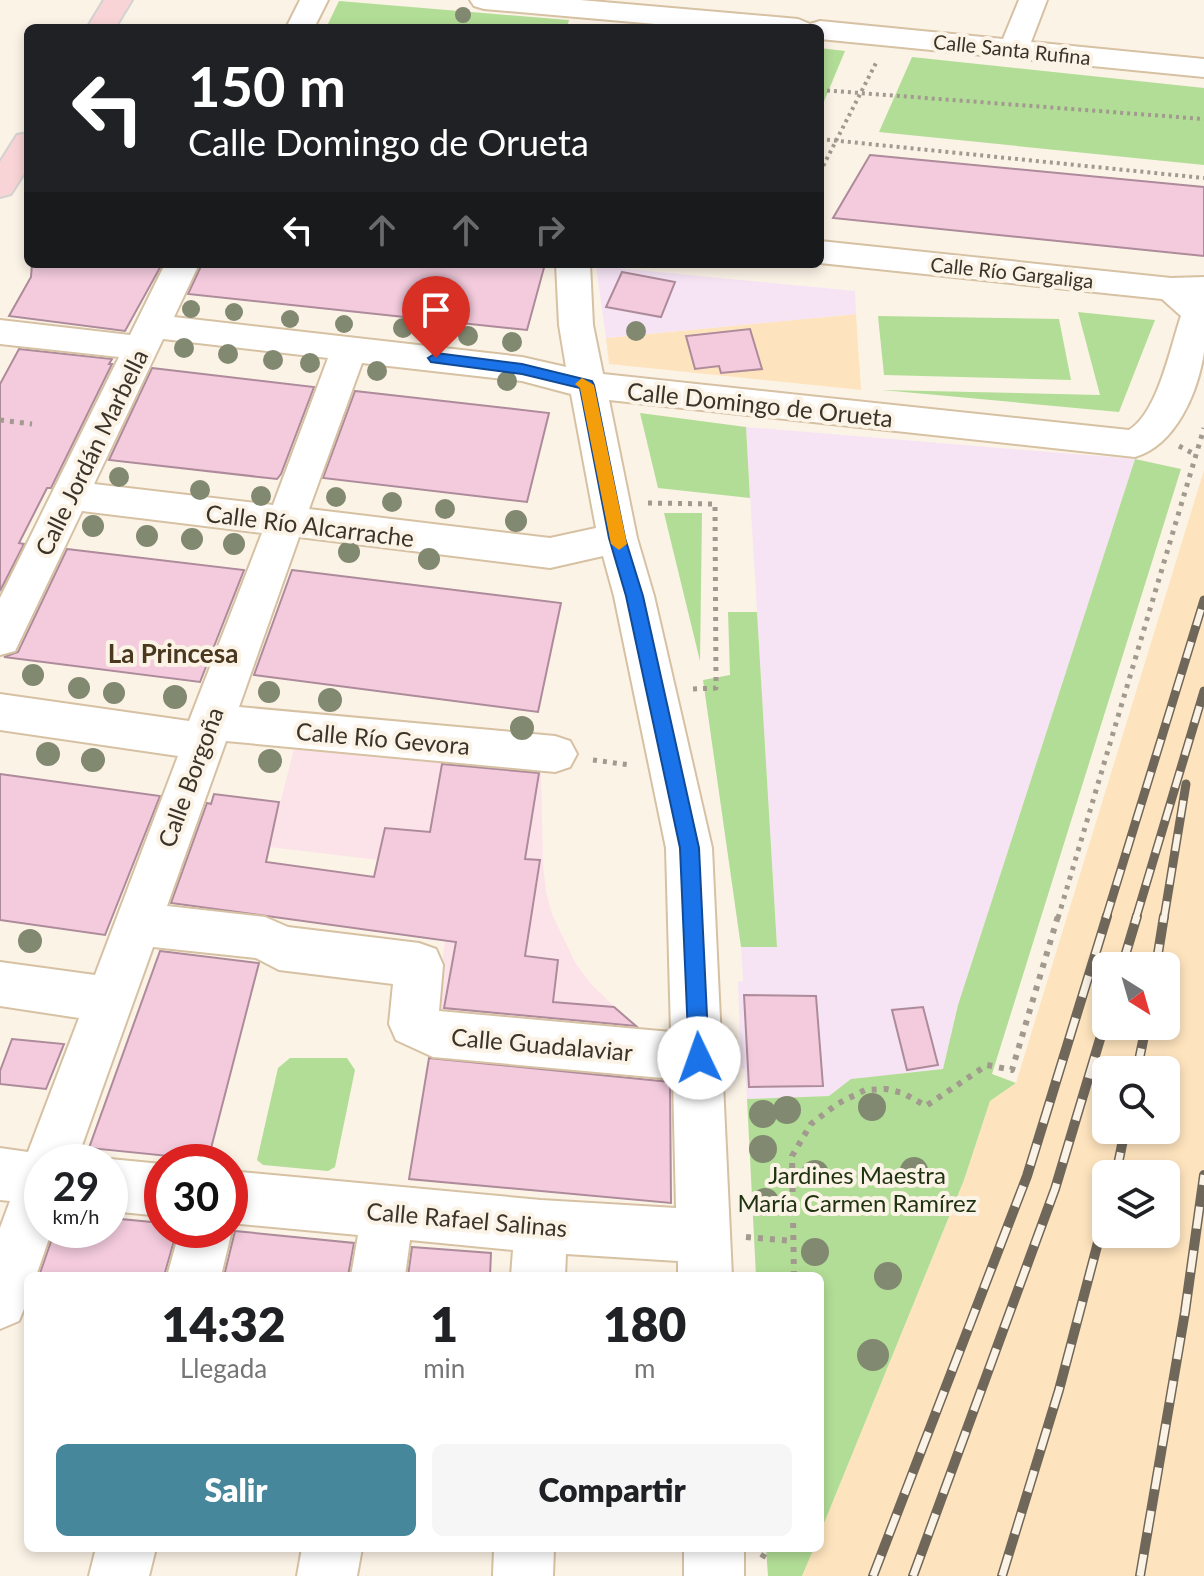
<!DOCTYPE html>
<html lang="es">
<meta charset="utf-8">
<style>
:root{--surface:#fff;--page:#f6f6f6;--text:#202124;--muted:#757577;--accent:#47879b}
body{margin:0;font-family:Lato,sans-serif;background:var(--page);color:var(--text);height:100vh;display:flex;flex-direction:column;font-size:30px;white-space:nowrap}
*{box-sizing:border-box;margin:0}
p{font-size:26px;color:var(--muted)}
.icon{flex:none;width:44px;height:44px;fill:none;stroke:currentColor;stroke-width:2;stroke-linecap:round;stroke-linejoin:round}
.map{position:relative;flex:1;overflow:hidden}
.panel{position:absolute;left:24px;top:1272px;width:800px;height:280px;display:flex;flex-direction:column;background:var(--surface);border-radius:12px;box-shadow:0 4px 12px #0003}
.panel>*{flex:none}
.top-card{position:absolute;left:24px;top:24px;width:800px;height:244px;border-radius:12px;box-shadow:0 4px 12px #0003;background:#202124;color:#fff;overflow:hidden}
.needle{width:52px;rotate:143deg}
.tools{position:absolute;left:1092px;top:952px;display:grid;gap:16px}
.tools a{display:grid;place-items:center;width:88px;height:88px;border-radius:12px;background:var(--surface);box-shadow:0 4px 12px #0003;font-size:40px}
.speed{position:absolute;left:24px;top:1144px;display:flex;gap:16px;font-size:40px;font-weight:700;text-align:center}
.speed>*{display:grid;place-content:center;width:104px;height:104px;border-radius:50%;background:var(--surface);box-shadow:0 4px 12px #0003;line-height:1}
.speed small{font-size:20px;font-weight:400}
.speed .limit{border:12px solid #d22;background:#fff;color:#111}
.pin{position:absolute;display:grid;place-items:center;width:68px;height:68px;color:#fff;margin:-82px -34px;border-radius:50% 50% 50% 0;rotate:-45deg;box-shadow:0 0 8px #0007}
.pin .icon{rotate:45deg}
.me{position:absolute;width:88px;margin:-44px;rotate:357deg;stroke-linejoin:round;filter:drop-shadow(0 0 6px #0008)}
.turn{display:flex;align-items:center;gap:28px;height:168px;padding:0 32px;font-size:36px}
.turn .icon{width:104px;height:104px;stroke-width:2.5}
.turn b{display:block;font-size:56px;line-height:68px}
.lanes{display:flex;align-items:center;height:76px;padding:0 32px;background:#0003;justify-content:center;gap:40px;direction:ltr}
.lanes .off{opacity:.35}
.eta{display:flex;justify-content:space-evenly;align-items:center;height:136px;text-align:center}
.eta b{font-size:48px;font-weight:800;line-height:56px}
.action{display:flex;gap:16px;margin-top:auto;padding:16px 32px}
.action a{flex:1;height:92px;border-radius:12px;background:var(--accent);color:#fff;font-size:32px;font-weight:800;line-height:92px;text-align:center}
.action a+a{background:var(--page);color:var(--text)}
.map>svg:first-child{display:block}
.built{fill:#fee4be;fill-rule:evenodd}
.industrial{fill:#f6e4f5}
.education{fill:#fce3ea}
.green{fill:#b2dd96}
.building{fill:#f3cbdd;stroke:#ad8b9a;stroke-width:2}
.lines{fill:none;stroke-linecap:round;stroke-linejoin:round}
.minor-casing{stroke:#d6c1a3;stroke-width:4}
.major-casing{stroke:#d4d2d0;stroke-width:4}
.path-far2{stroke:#a29a8e;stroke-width:4;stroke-dasharray:3 4;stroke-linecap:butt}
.path-far1{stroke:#a29a8e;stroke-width:5;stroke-dasharray:4 6;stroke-linecap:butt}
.path{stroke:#a29a8e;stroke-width:6;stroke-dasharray:5 7;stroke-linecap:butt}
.minor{fill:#fff;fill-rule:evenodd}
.major{fill:#f8d4d6;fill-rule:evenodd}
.rail-far1-casing{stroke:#70675b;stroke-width:9}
.rail-casing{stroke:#70675b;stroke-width:10}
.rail-far1{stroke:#fcf3e7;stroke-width:6;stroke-dasharray:17;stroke-linecap:butt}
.rail{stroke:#fcf3e7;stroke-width:7;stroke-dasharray:22;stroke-linecap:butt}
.tree{fill:#828971}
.route{fill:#1a73e8;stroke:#114b97;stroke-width:2}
.slow{fill:#f59e0b}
.labels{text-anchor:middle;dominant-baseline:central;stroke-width:8;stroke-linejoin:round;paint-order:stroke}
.far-street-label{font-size:20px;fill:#3c3428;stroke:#fcf3e7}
.street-label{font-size:24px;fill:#3c3428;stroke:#fcf3e7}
.park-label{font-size:24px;fill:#1f3310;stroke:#fcf3e7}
.neighbourhood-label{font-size:26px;font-weight:bold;fill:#49381e;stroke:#fcf3e7}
</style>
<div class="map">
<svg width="1204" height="1576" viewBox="0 0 1204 1576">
<rect width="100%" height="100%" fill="#fcf3e7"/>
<g class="built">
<path d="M856 314 861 390 609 364 606 338Z"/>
<path d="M1204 470V1576H802L814 1548H820V1533L964 1180 990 1101 1016 1083ZM1106 966H1166V1026H1106ZM1106 1070H1166V1130H1106ZM1106 1174H1166V1234H1106Z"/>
</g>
<g class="industrial">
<path d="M596 266 855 291 856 314 606 338Z"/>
<path d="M746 427 1135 459 958 1005 943 1069 851 1079 830 1096 747 1099 745 1071 741 1067 738 982 743 981 741 947 777 946Z"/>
</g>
<path class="education" d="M296 741 541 773 543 864 546 891 552 914 576 964 592 985 641 1032 435 1019 454 869 269 847Z"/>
<g class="green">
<path d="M339 1 569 20 567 28H326Z"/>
<path d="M820 48 845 51 820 111Z"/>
<path d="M912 57 1204 88V165L879 132Z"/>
<path d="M1078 312 1155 320 1119 412 882 390 1100 395Z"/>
<path d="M878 316 1059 319 1071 380 884 375Z"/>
<path d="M640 413 746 427 750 498 658 488Z"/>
<path d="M1135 459 1181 469 992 1074 1016 1083 990 1101 964 1180 820 1533V1276H756L747 1099 829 1096 851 1079 943 1069 958 1005Z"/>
<path d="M664 513H702L700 661Z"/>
<path d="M728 612H757L777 947H741L703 680 730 675Z"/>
<path d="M290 1058H347L355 1070 335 1167 328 1171 263 1165 257 1160 278 1068Z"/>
<path d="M766 1548H814L802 1576H768Z"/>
</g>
<g class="building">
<path d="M870 155 1204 187V256L833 218Z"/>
<path d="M32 264H162L125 331 9 316 31 277Z"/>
<path d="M202 264H545L527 330 188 294Z"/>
<path d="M622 272 675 282 661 317 606 307Z"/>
<path d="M750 329 762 369 721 373 719 366 695 369 686 336Z"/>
<path d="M19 349 112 359 109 364H112L51 488H47L19 543 24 544 0 591V384Z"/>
<path d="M152 368 314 387 281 474 277 479 109 460Z"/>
<path d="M355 391 549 413 527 502 323 478Z"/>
<path d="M67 549 244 570 200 682 4 657 18 652Z"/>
<path d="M292 570 561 603 538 712 254 675Z"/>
<path d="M442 764 539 773 525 859 540 860 525 956 558 960 553 1002 614 1007 636 1026 444 1008 456 942 171 903 207 803 211 804 214 794 279 802 266 862 374 877 385 828 430 832Z"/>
<path d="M0 774 160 796 105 935 0 920Z"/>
<path d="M160 951 259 963 208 1160 89 1148Z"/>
<path d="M744 995 816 996 823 1086 749 1087Z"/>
<path d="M923 1007 938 1065 907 1070 892 1010Z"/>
<path d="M12 1039 64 1044 46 1089 0 1084V1071Z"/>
<path d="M429 1058 670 1082 671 1203 409 1179Z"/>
<path d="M110 1218 162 1223V1230H177L164 1276H39L55 1230H110Z"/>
<path d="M235 1231 354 1243 348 1276H224Z"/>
<path d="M412 1247 491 1253 490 1276H408Z"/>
</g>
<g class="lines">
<g class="minor-casing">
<g id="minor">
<path d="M300 0H328L314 28H286Z"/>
<path d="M470 0H580L798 19 810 24 820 21 1003 39 1019 0H1047L1031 42 1204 59V77L820 39V28H701L484 9 474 6Z"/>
<path d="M820 241 1171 278 1204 277C1204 300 1204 327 1204 352 1198 392 1176 445 1135 457L609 400 637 538 654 596 712 848 732 1276H678V1261L566 1254 565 1276H511L513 1250 410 1240 405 1276H351L358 1235 230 1223V1171L541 1200 676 1208 673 1079 433 1057 396 1040 389 1024 393 984 279 970 256 958 153 947 76 1162H42V1230H52L36 1276H28V1299L19 1321 0 1329V1228L10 1201 0 1200V1148L28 1152 79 1018 0 1006V962L95 975 178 756 0 730V694L189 721 262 533 82 511 15 651 0 655V598L119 357 0 344V320L130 335 165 264H199L174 317 522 357 566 367 559 325 556 264H590L593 325 603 374 1129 430C1158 412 1170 348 1181 316L1162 299 820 263ZM163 339 328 358 273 505 94 484ZM362 363 522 381 571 394 596 528 550 538 309 509ZM299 537 550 568 603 556 614 596 666 848 671 1032 439 1011 443 965 436 949 419 943 288 927 265 917 167 906 226 741 555 772 570 767 577 754 570 741 555 736 239 707Z"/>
<path d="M110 1159 162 1164V1216L110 1211V1162H103Z"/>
<path d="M230 1224 232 1230 221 1276H167L180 1230H230Z"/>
<path d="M96 1548H156L149 1576H89Z"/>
<path d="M302 1548H362L357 1576H297Z"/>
<path d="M494 1548H554L553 1576H493Z"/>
<rect x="684" y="1548" width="60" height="28"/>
</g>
</g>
<g class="major-casing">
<g id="major">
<path d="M104 0H132L115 28H87Z"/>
<path d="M28 133V167L11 194 0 197V162L17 135Z"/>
</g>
</g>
<g class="path-far2">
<path d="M820 90 1204 119"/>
<path d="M820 139 1204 178"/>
<path d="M820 172 876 63"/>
</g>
<g class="path-far1">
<path d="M0 420 32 424"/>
<path d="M1179 446 1196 455"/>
<path d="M648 503 715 504 716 688 693 689"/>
<path d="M593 760 630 765"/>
<path d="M1058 918 1204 428"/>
</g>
<g class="path">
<path d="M746 1237 793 1241"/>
<path d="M794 1276 792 1156 811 1124 837 1104 865 1090 886 1089 903 1093 926 1106 987 1065 1012 1070 1058 916"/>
<path d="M762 1558 768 1548"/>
</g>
<use href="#minor" class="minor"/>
<use href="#major" class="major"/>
<g class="rail-far1-casing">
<g id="rail-far1">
<path d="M1106 918 1204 600"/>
<path d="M1136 918 1204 691"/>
<path d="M1164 918 1186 784"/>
</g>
</g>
<g class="rail-casing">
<g id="rail">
<path d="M1122 966 1137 916"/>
<path d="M1156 966 1164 916"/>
<path d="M1137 1070 1146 1026"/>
<path d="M1116 1174 1125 1130"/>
<path d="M873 1576 1027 1176 1107 916"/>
<path d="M913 1576 1055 1189 1106 1019"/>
<path d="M1002 1576 1059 1390 1106 1212"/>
<path d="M1140 1576 1185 1312 1204 1175"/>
</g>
</g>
<use href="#rail-far1" class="rail-far1"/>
<use href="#rail" class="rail"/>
</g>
<g class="tree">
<circle cx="463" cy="15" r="8"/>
<circle cx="191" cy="309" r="9"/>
<circle cx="234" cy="312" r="9"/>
<circle cx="290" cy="319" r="9"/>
<circle cx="344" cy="324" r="9"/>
<circle cx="403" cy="328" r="10"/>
<circle cx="636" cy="331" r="10"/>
<circle cx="468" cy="336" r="10"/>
<circle cx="512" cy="342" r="10"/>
<circle cx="184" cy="348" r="10"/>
<circle cx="228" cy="354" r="10"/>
<circle cx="273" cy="360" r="10"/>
<circle cx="310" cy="363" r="10"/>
<circle cx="377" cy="371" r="10"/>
<circle cx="507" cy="381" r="10"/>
<circle cx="119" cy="477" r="10"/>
<circle cx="200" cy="490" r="10"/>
<circle cx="261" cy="496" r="10"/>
<circle cx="336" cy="497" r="10"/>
<circle cx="392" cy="502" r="10"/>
<circle cx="445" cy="509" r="10"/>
<circle cx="516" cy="521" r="11"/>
<circle cx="93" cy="526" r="11"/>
<circle cx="147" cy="536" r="11"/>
<circle cx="192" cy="539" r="11"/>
<circle cx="234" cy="544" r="11"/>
<circle cx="349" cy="552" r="11"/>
<circle cx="429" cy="559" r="11"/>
<circle cx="33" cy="675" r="11"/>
<circle cx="79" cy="688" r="11"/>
<circle cx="269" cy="692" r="11"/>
<circle cx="114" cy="693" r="11"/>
<circle cx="175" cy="697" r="12"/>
<circle cx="330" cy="700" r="12"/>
<circle cx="522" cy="728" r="12"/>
<circle cx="48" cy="754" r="12"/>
<circle cx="93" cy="760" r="12"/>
<circle cx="270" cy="761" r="12"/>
<circle cx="30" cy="941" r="12"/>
<circle cx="872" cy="1107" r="14"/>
<circle cx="787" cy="1110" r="14"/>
<circle cx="763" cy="1114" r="14"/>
<circle cx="763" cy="1149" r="14"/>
<circle cx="914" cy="1171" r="14"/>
<circle cx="815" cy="1174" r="14"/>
<circle cx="765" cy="1202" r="14"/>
<circle cx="815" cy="1252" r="14"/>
<circle cx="888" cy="1276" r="14"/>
<circle cx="873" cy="1355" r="16"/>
</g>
<path class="route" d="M436 353 522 364 592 381 594 385 625 538 643 596 699 848 709 1058 706 1065 699 1067 692 1065 689 1058 680 848 626 596 609 538 580 388 522 374 431 362 428 358Z"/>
<path class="slow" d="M582 378 594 385 627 544 619 550 611 544 580 388 575 384Z"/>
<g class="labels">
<g class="far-street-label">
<text transform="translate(1012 49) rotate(6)">Calle Santa Rufina</text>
<text transform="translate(1012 272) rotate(6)">Calle Río Gargaliga</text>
</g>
<g class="street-label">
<text transform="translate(760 404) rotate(6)">Calle Domingo de Orueta</text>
<text transform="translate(91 452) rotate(-64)">Calle Jordán Marbella</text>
<text transform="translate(310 525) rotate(7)">Calle Río Alcarrache</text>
<text transform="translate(383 738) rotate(5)">Calle Río Gevora</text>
<text transform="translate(190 777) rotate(-70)">Calle Borgoña</text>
<text transform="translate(542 1044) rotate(5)">Calle Guadalaviar</text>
<text transform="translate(467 1219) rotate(5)">Calle Rafael Salinas</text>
</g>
<g class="park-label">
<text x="857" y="1174">Jardines Maestra<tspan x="857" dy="28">María Carmen Ramírez</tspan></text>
</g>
<g class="neighbourhood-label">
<text x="173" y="653">La Princesa</text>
</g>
</g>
</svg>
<div class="tools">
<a><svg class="needle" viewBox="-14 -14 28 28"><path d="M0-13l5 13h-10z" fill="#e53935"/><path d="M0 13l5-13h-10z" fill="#757577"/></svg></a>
<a><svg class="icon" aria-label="search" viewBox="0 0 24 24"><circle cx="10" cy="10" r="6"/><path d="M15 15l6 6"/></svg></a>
<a><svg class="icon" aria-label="layers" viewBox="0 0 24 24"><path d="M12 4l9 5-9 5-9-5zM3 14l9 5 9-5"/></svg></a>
</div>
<div class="speed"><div>29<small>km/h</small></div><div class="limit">30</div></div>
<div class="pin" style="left:436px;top:358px;background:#d93025"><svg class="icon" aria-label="arrive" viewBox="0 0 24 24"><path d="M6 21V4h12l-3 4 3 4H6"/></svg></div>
<svg class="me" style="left:699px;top:1058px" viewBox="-20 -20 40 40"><circle r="19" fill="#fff"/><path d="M0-13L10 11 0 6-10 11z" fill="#1a73e8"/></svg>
<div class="top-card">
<div class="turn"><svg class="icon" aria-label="left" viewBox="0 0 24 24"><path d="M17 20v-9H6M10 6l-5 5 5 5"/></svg><div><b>150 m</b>Calle Domingo de Orueta</div></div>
<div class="lanes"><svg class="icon" aria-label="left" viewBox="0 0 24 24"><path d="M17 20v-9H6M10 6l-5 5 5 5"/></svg><svg class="icon off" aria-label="ahead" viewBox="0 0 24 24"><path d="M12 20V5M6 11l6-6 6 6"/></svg><svg class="icon off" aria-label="ahead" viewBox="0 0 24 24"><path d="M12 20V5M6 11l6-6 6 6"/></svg><svg class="icon off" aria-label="right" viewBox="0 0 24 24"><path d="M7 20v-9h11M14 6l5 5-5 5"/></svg></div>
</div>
<section class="panel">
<div class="eta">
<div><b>14:32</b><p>Llegada</p></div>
<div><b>1</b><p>min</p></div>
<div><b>180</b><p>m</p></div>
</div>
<div class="action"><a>Salir</a><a>Compartir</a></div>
</section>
</div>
